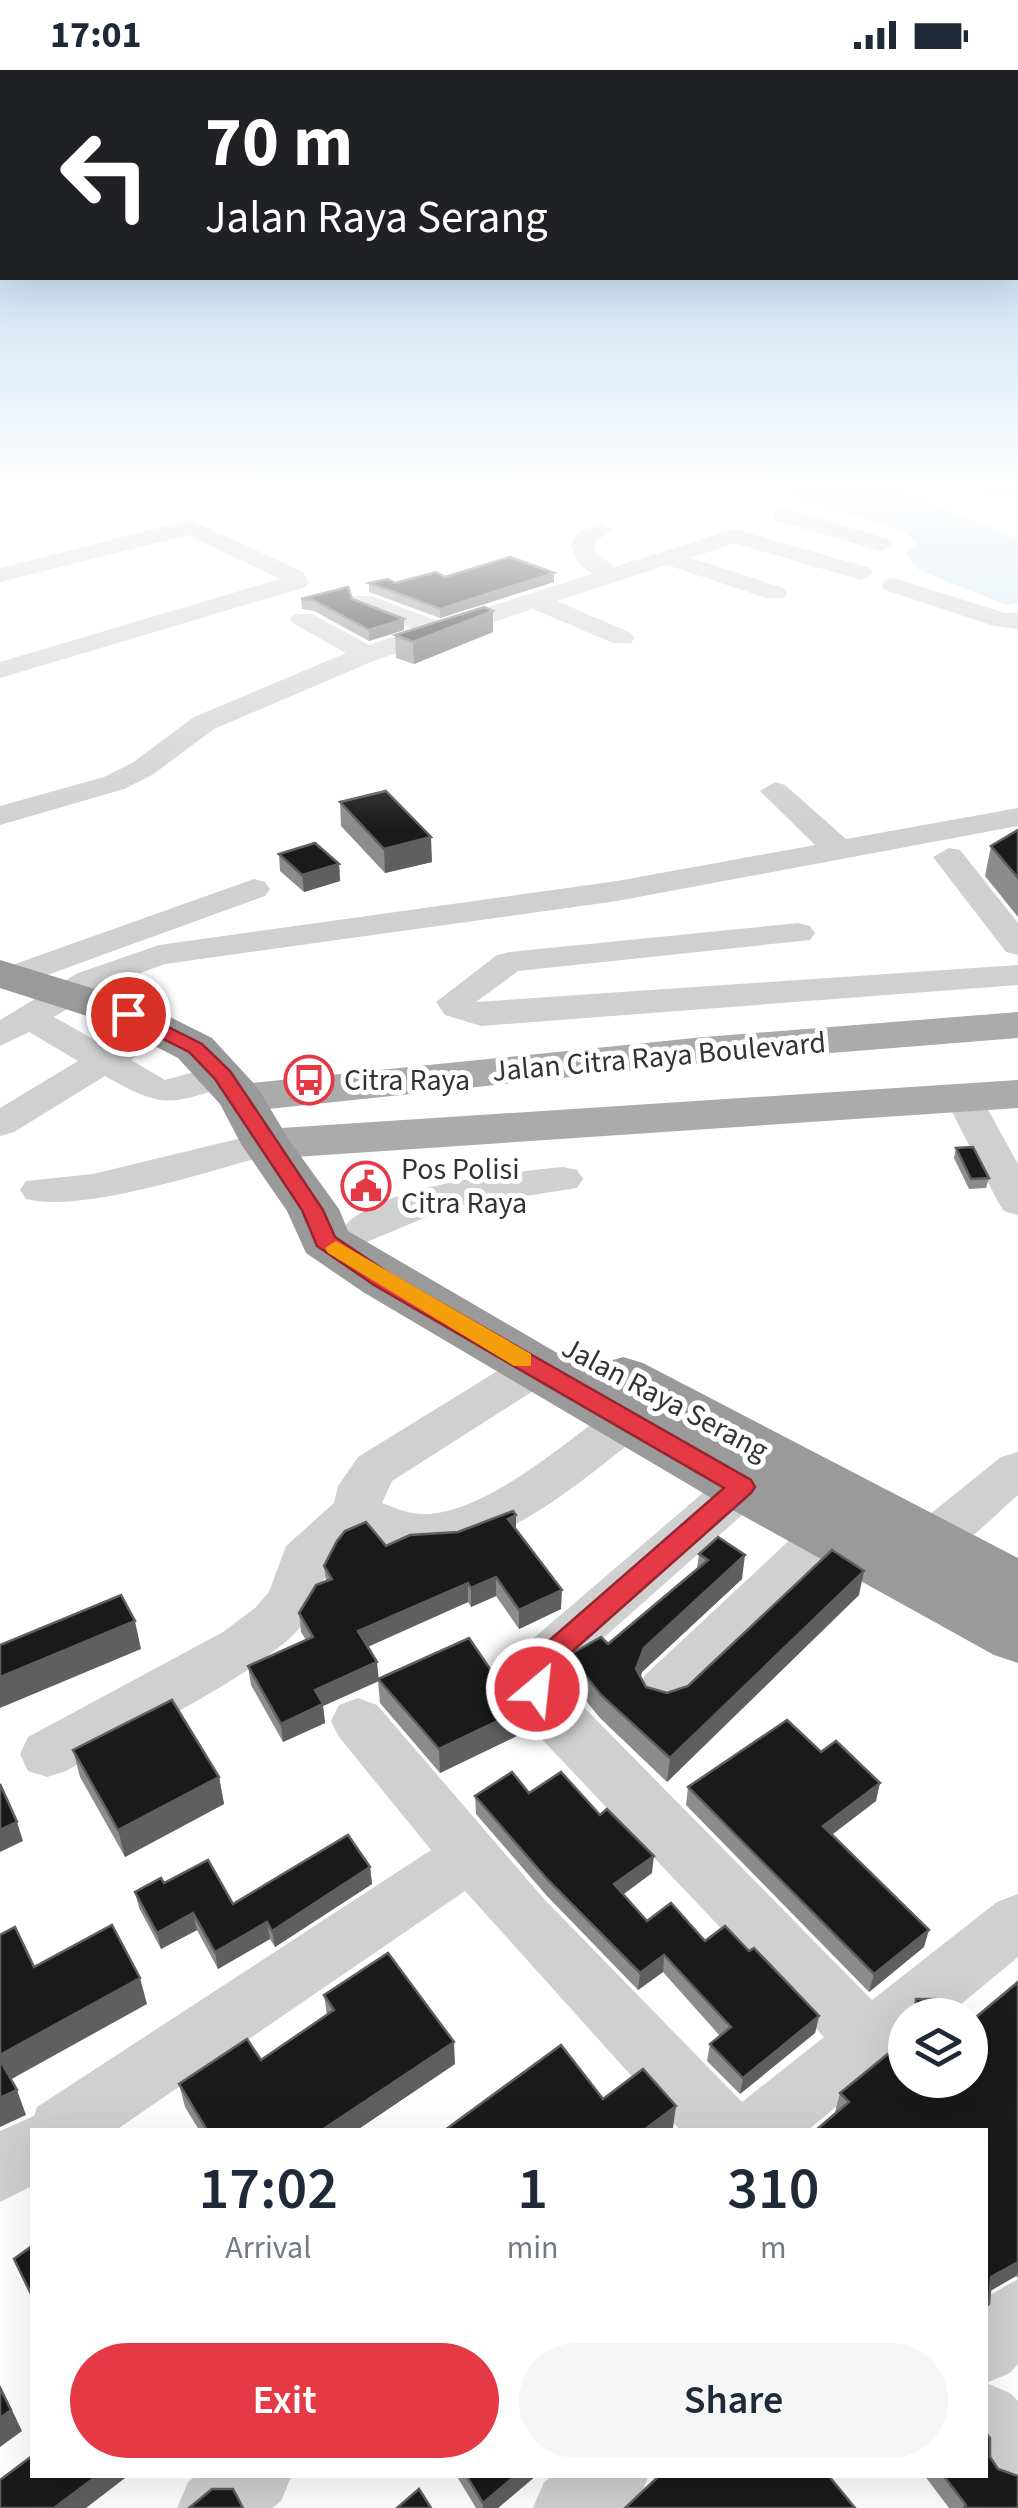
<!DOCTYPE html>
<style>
:root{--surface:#fff;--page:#f6f6f7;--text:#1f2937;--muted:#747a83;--accent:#e63946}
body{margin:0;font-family:"Source Sans 3",sans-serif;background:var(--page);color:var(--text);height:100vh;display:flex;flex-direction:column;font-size:38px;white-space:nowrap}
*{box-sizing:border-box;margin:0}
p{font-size:32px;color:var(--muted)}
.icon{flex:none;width:55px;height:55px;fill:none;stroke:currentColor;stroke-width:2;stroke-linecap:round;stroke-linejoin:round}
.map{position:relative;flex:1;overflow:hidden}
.side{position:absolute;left:30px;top:2058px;width:958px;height:350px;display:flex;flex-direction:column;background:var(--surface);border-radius:0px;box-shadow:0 10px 40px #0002}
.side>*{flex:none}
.hud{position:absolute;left:0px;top:0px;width:1020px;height:210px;box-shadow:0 10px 40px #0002;background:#202124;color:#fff;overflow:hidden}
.tools{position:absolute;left:888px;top:1928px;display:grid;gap:20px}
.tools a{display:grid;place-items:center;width:100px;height:100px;border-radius:50%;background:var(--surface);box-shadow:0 10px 40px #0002;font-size:50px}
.pin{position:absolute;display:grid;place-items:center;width:85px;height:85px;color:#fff;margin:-42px;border:5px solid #fff;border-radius:50%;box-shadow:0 2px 10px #0007}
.me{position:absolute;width:110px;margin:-55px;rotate:28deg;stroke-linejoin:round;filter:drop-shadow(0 0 8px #0008)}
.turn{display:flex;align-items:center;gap:35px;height:210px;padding:0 40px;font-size:45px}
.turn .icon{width:130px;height:130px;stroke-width:2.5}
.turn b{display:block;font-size:70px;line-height:85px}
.eta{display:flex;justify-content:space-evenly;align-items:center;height:170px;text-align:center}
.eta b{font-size:60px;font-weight:600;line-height:70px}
.button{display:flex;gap:20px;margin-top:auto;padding:20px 40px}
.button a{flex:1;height:115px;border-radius:60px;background:var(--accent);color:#fff;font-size:40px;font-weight:600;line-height:115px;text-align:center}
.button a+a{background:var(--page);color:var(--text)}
.status{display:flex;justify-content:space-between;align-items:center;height:70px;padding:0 50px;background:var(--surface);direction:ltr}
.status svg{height:28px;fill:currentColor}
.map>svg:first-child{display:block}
.water{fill:#cfe2ee}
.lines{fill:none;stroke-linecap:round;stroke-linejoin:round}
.minor{fill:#d0d0d0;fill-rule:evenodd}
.major{fill:#ababab;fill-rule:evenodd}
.highway{fill:#9a9a9a;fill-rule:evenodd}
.wall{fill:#8c8c8c}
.shaded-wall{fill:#5f5f5f}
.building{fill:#1a1a1a;stroke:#5f5f5f;stroke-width:2.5}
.route{fill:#e63946;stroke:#96252e;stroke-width:2.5}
.slow{fill:#f59e0b}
.labels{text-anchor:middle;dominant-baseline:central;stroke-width:10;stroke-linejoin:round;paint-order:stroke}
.street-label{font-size:30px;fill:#333;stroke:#fff}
.poi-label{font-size:30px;fill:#333;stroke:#fff;text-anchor:start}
</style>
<div class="status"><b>17:01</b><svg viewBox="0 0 49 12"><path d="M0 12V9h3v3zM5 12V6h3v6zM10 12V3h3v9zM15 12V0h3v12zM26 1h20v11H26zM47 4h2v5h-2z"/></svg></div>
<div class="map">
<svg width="1018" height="2438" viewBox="0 0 1018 2438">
<rect width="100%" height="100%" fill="#fff"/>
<path class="water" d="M764 417H892L1018 469V533L1007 535 919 500 906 483 917 474 903 460Z"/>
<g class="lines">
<g class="minor">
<path d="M1018 417V428L985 423 982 418Z"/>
<path d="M782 438 889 469 893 474 881 481 774 450V440Z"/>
<path d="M191 450 303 502 309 512 306 517 0 608V592L280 509 188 465 0 512V498Z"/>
<path d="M601 453 612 460 595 472V481L614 497 734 459 870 498 873 503 861 510 734 473 691 488 784 518 787 523 784 528H766L667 495 557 531 631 563 635 568 631 573H613L533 539 376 590 214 659 152 705 124 719 0 755V736L104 707 132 693 194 647 346 583 294 554 290 549 294 544H312L369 575 415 560 354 536 351 531 354 526H372L440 552 592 504 577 492 571 475 577 463Z"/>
<path d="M894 508 1005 543H1018V559L994 556 885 520 882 515 885 510Z"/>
<path d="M775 712 785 715 846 769 1018 738V756L617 831 165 894 102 917 54 947 104 975 145 950H171L176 958 131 990 165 1010 223 994 236 997 241 1005 236 1013C172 1034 166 1041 105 1006L14 1062 0 1066V1038L78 991 29 962 0 976V950L78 903 159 875 617 811 815 775 760 721Z"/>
<path d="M949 778 960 780 1018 853V885L1006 882 933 787Z"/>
<path d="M254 809 265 812 270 819 265 826 25 913 13 916 0 912 1 899Z"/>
<path d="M798 853 810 856 815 863 810 870 518 901 476 932 1018 895V915L481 956 445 945 436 932 497 885 509 882Z"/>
<path d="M964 1017 977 1020 1018 1094V1145L1004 1141 998 1132 945 1028 951 1020Z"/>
<path d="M266 1062 280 1066 285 1074 280 1082C217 1098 85 1144 26 1129L20 1120 26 1111 93 1104Z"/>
<path d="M563 1097 577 1100 583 1109 577 1118 448 1138 362 1174 348 1170 341 1161C370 1116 512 1102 563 1097Z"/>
<path d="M536 1282 552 1287 558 1298 552 1309 392 1411 382 1433C397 1439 412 1445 428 1444 487 1441 566 1373 612 1338L628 1333 644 1338 651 1350 644 1362C584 1409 508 1477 428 1482 406 1483 381 1472 360 1464 317 1491 325 1539 288 1570 226 1622 137 1661 66 1701L47 1707 28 1701 20 1684 28 1667 223 1562 255 1538 269 1522 286 1476 334 1433 338 1416 358 1387 520 1287Z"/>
<path d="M1018 1382V1425C989 1449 953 1496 914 1483L907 1470 914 1457 1001 1387Z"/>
<path d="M742 1399 759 1404 766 1417 759 1430 565 1602 563 1616 872 1930 997 1832 1018 1824V1887L948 1945H905V1980L808 2060H680L465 1821 116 2060H32V2116L0 2132V2061L34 2046 37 2037 431 1780 339 1667 331 1651 339 1635 358 1628 377 1635 544 1829 742 2032 824 1967 534 1661C515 1628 499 1604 529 1572L725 1404Z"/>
<path d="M828 1444 845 1450 852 1463 845 1476 683 1637 664 1643 645 1637 638 1621 645 1605 811 1450Z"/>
<path d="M1018 2209V2294L1010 2303 986 2313 1010 2323 1018 2331V2422L992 2412 985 2403V2228Z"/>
<path d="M197 2405H292L281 2431 272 2438H177L188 2412Z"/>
<path d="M553 2405H649L638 2431 629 2438H533L544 2412Z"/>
</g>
<g class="major">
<path d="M1018 942V968L704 993 241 1042 225 1038 218 1028 225 1018 241 1014 704 967Z"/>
<path d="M1018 1010V1038L266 1089 249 1084 242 1074 249 1064 266 1059Z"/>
</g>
<path class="highway" d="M0 890 144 934 212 968 258 1018 289 1070 339 1139 348 1161 595 1305 603 1293 623 1287 643 1293 1018 1488V1593L994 1585 720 1433 363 1222 306 1183 287 1141 241 1074 220 1034 178 988 112 954 0 918Z"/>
</g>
<g class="wall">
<path d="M445 507 554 512 440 548 369 522V513H395Z"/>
<path d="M301 529H352L404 549V560L369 571 314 541 302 539Z"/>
<path d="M493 562 414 594 396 588 395 565Z"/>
<path d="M340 732 432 792 385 803 341 756Z"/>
<path d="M1018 760V847L985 806 991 776Z"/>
<path d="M279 784 339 794 340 811 304 822 280 801Z"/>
<path d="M956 1078 989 1108 986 1118 969 1119 954 1088Z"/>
<path d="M516 1445V1459L561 1539 519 1559 496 1526 471 1537 468 1532 368 1577 378 1608 492 1602 529 1636V1660L440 1703 380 1633 378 1611 323 1636 325 1653 283 1672 251 1615 248 1596 306 1570 301 1562 299 1543 326 1511 324 1496 386 1476 458 1462Z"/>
<path d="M699 1484 742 1509 642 1602 641 1607 646 1617 667 1623 688 1616 859 1525 667 1712 600 1648 568 1609 569 1585 608 1574 697 1499Z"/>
<path d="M73 1680 219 1707 224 1734 125 1787 80 1707Z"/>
<path d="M821 1682 876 1731 832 1765 924 1877 869 1922 686 1735 688 1717Z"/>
<path d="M529 1723 652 1803 623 1824 647 1851 705 1871 749 1881 819 1946 815 1963 740 2024 707 1991 710 1974 720 1966 663 1902 638 1920 547 1826 476 1744 475 1726Z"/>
<path d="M370 1797 372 1814 275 1877 270 1869 218 1899 197 1860 161 1879 139 1838 135 1822 164 1813 233 1834Z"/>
<path d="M1018 1912V2208L1016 2206 990 2221 835 2042 840 2023 905 2010Z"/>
<path d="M324 1925 455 1994 357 2060H199L185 2037 179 2014 261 1990 327 1945Z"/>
<path d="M990 2387 998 2399 1018 2438H949L924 2405H985Z"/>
<path d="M456 2405H537L498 2438H476Z"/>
</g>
<g class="shaded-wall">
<path d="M554 503V512L440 548V539Z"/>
<path d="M493 541V562L414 594 413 572Z"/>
<path d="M404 549V560L369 571V560Z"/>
<path d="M431 767 432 792 385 803 384 779Z"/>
<path d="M339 794 340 811 304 822 302 805Z"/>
<path d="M516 1445V1464L508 1449Z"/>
<path d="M745 1485 742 1509 642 1602 635 1622 636 1599 644 1578Z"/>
<path d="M864 1501 859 1525 667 1712 670 1688Z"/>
<path d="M496 1507V1526L471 1537V1518Z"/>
<path d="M468 1513V1532L360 1580 358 1561Z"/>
<path d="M562 1520 561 1539 519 1559V1540Z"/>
<path d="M135 1551 141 1579 0 1638V1607Z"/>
<path d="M377 1592 379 1611 323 1636 325 1653 283 1672 281 1654 315 1620Z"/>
<path d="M529 1636V1660L440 1703 439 1679Z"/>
<path d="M219 1707 224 1734 125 1787 118 1760Z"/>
<path d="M880 1713 876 1731 819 1774 823 1756Z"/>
<path d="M17 1752 23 1771 0 1782V1760Z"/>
<path d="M654 1786 652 1803 613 1832 614 1814Z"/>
<path d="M370 1797 372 1814 275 1877 272 1861Z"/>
<path d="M193 1843 197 1860 161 1879 157 1863Z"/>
<path d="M267 1852 270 1869 218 1899 215 1882Z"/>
<path d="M929 1860 924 1877 869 1922 874 1904Z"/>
<path d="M664 1885 663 1902 638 1920 640 1903Z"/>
<path d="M140 1908 147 1934 8 2011 0 1991V1985Z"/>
<path d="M819 1946 815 1963 740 2024 743 2008Z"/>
<path d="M454 1972 455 1994 357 2060H322Z"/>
<path d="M17 2020 26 2045 0 2057V2028Z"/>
<path d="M676 2036 673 2058 670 2060H644Z"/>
<path d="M1018 2192V2202L1016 2206 985 2224 991 2207Z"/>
<path d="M0 2315 22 2361 0 2377Z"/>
<path d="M98 2405H129L86 2438H54Z"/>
<path d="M516 2405H537L498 2438H483V2433Z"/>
</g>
<g class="building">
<path d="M510 487 554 503 440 539 369 513 388 509 395 513 436 502 445 507Z"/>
<path d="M348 517 352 529 404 549 369 560 313 530 301 529Z"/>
<path d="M484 537 493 541 413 572 395 565Z"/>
<path d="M386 721 431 767 384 779 340 732Z"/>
<path d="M1018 760V808L991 776Z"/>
<path d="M315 773 339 794 302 805 279 784Z"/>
<path d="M973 1077 989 1108 971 1109 956 1078Z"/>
<path d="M513 1441 516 1445 508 1449 562 1520 519 1540 496 1507 471 1518 468 1513 358 1561 377 1592 315 1620 323 1634 281 1654 248 1596 313 1567 299 1543 316 1515 332 1509 324 1496 337 1471 345 1461 366 1452 386 1476 410 1465 458 1462Z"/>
<path d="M718 1467 745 1485 644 1578 636 1599 646 1617 667 1623 688 1616 832 1480 864 1501 670 1688 601 1625 569 1585 601 1567 608 1574 708 1490 699 1484Z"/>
<path d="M121 1525 135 1551 0 1607V1575Z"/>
<path d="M469 1568 492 1602 507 1595 529 1636 439 1679 378 1609Z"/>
<path d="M172 1630 219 1707 118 1760 73 1680Z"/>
<path d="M787 1650 821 1682 836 1671 880 1713 823 1756 929 1860 874 1904 688 1717Z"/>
<path d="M512 1702 529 1723 561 1702 600 1745 607 1739 654 1786 614 1814 647 1851 671 1833 705 1871 725 1856 749 1881 754 1878 819 1946 743 2008 710 1974 731 1957 664 1885 640 1903 547 1809 475 1726Z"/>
<path d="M0 1714 17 1752 0 1760Z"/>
<path d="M348 1765 370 1797 272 1861 267 1852 215 1882 193 1843 157 1863 135 1822 161 1808 164 1813 208 1790 233 1834Z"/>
<path d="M112 1855 140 1908 0 1985V1865L15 1857 34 1897Z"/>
<path d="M388 1883 454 1972 322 2060H207L179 2014 247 1969 261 1990 334 1940 324 1925Z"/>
<path d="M1018 1912V2192L991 2207 989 2234 985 2238V2060H816L849 2032 840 2023 905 1970V2010H970V1952Z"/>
<path d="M916 1929H936L953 1945H915Z"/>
<path d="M561 1975 603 2029 643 1999 676 2036 644 2060H445Z"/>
<path d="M0 1990 17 2020 0 2028Z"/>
<path d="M32 2176V2226L14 2189Z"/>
<path d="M0 2318 11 2340 0 2348Z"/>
<path d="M985 2362 990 2368V2387L998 2399 1018 2406V2438H964L966 2435 943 2405H985Z"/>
<path d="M32 2386V2405H98L54 2438H0V2410Z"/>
<path d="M466 2405H516L483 2433Z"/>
<path d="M660 2405H828L855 2438H625Z"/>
<path d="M212 2419H233L243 2438H189Z"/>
<path d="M419 2419 431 2438H397Z"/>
</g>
<linearGradient id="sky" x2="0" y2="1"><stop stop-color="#9ec6ea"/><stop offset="0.55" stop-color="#fff"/><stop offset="1" stop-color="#fff" stop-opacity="0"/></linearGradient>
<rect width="1018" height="758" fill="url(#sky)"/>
<path class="route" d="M121 940H134L202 974 230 1001 323 1140 335 1167 390 1204 751 1410 755 1417 751 1423 557 1595 551 1602 547 1627H527L523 1619 527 1590 724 1418 374 1215 317 1176 302 1140 215 1009 189 982 121 948Z"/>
<path class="slow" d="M336 1171 531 1284V1296H514L328 1183 325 1178Z"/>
<defs>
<g id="bus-ring" transform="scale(2.5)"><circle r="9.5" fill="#fff" stroke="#e63946" stroke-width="1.5"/><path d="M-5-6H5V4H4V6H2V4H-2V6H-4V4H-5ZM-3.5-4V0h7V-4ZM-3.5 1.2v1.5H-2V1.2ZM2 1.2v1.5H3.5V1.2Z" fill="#e63946"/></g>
<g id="civic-ring" transform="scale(2.5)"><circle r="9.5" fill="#fff" stroke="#e63946" stroke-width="1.5"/><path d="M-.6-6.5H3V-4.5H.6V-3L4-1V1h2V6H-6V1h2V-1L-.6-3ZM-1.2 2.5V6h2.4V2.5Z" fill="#e63946"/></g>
</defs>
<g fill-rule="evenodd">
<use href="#bus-ring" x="309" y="1010"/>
<use href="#civic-ring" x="366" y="1116"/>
</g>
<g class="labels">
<g class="street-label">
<text transform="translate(659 987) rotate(-5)">Jalan Citra Raya Boulevard</text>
<text transform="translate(665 1329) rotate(28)">Jalan Raya Serang</text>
</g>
<g class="poi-label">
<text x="344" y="1010">Citra Raya</text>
<text x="401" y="1099">Pos Polisi<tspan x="401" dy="34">Citra Raya</tspan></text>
</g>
</g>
</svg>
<div class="tools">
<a><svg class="icon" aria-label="layers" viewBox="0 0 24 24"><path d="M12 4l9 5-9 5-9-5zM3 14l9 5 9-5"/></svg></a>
</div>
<div class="pin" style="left:128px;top:944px;background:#d93025"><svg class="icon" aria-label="arrive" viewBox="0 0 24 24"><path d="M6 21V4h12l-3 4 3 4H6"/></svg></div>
<svg class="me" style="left:537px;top:1619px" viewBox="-20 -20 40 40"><circle r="17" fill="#e63946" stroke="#fff" stroke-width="3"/><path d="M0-11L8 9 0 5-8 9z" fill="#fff"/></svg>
<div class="hud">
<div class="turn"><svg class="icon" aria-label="left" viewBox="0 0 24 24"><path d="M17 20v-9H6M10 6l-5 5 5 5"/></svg><div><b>70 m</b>Jalan Raya Serang</div></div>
</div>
<section class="side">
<div class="eta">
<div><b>17:02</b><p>Arrival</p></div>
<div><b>1</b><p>min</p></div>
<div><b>310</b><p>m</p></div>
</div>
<div class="button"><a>Exit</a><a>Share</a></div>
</section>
</div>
